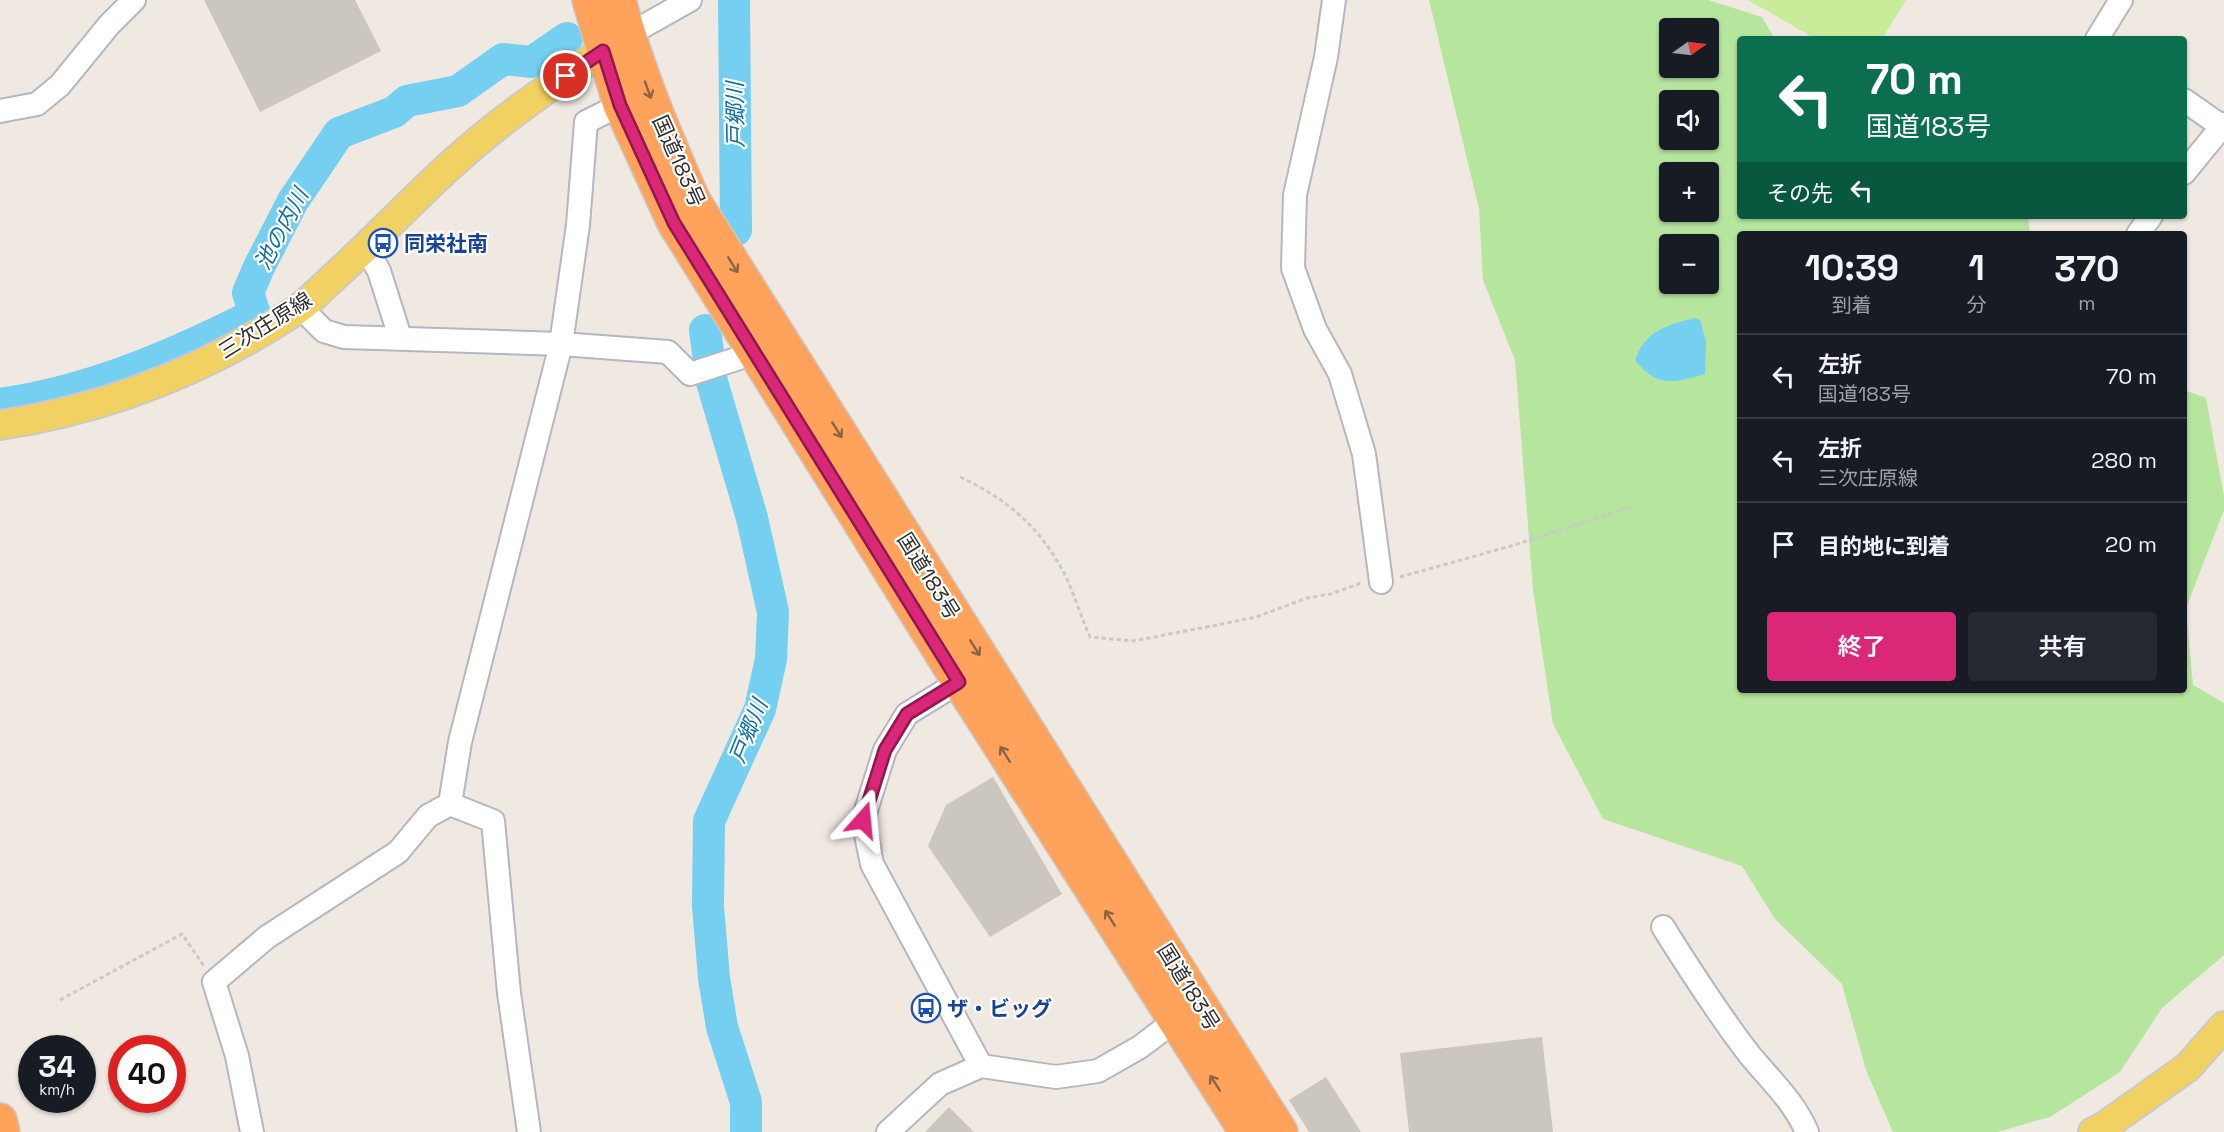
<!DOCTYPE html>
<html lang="ja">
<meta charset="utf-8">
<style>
:root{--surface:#171b24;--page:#242831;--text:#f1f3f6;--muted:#9ea1a6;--line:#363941;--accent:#db2777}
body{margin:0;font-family:"Space Grotesk","Noto Sans JP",sans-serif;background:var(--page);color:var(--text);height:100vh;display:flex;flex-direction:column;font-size:22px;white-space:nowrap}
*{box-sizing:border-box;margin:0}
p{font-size:20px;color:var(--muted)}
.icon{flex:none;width:33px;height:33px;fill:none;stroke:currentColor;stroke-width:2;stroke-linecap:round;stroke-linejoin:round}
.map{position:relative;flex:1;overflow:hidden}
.side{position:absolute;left:1737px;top:231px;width:450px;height:462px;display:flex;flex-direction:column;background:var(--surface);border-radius:6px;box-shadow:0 2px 4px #0004}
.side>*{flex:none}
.banner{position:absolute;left:1737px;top:36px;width:450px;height:183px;border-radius:6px;box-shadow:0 2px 4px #0004;background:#0b6e4f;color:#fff;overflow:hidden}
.needle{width:39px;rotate:76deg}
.tools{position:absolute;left:1659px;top:18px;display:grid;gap:12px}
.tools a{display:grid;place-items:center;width:60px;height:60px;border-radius:6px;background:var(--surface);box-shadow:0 2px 4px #0004;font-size:30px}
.speed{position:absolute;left:18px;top:1035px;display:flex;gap:12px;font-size:30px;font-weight:700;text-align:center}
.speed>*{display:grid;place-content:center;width:78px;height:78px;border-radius:50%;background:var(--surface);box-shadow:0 2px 4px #0004;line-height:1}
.speed small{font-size:15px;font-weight:400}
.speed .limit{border:9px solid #d22;background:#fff;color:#111}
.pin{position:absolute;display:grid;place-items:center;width:51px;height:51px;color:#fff;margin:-26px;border:3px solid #fff;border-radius:50%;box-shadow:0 2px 6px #0007}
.me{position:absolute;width:66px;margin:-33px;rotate:18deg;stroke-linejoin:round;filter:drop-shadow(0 0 4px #0008)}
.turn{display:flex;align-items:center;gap:21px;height:126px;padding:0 30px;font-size:27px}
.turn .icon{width:78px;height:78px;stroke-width:2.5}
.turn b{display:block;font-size:42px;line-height:51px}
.then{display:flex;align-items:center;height:57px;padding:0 30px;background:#0003;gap:12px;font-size:22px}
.eta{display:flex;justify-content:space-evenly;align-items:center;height:102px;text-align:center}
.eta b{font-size:36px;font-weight:600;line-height:42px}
.button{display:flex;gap:12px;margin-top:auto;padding:12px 30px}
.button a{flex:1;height:69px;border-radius:6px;background:var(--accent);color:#fff;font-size:24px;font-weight:600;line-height:69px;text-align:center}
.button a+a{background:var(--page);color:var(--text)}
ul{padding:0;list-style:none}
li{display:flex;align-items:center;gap:18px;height:84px;padding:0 30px;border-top:2px solid var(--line)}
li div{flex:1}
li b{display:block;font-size:22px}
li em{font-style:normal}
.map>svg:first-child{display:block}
.green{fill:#b6e59e;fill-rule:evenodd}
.pitch{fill:#c9ec9a}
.water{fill:#75cff0}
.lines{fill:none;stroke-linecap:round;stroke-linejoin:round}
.river{stroke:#75cff0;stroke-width:32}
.building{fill:#cbc7bf}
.minor-casing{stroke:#b4b7c1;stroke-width:26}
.major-casing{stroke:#c9c9c9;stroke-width:32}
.highway-casing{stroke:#c9c9c9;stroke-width:36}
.path{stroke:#c9c9c9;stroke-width:3;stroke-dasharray:4.5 3;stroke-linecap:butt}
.minor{stroke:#fff;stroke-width:22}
.major{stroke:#f2d163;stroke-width:28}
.highway{stroke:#ffa35c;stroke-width:33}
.oneway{stroke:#8c6343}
.route-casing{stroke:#8e194d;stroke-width:15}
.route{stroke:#db2777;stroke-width:10}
.labels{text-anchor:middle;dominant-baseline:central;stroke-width:4.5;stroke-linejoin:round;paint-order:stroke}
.street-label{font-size:21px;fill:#2e2e2e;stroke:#fff}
.transit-label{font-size:21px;font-weight:bold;fill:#164399;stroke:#fff;text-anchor:start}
.water-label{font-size:22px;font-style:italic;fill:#0d6fa3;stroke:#fff}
</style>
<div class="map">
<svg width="2224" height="1132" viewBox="0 0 2224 1132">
<rect width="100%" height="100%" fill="#efe9e1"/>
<path class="green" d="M1429 0H1708L1762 17 1775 39H1740V216H2028L2030 234H1740V690H2184V390L2206 398 2224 496V510L2186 608 2193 685 2224 703V955L2162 1008 2120 1072 2050 1117 1997 1132H1893L1866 1070 1842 984 1775 919 1742 866 1603 819 1553 724 1533 590 1515 360 1483 280 1479 209ZM1670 28H1708V68H1670ZM1670 100H1708V140H1670ZM1670 172H1708V212H1670ZM1670 244H1708V284H1670Z"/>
<path class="pitch" d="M1748 0H1906L1882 39H1816Z"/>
<path class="water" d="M1695 318 1700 320 1706 342 1705 374C1673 383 1657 388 1635 360 1646 330 1667 325 1695 318Z"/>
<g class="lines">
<g class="river">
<path d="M734 0 736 230"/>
<path d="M705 330 712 382 752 518 773 612 771 659 760 709 709 821 708 906 714 978 722 1027 746 1102V1132"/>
<path d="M0 404C91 391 174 355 255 314L248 293 259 267 293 201 339 133 394 112 407 101 458 91 503 59 532 62 567 38"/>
</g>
</g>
<g class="building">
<path d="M204 0H355L381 51 260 112Z"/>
<path d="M993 777 1062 894 990 937 928 846 946 805Z"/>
<path d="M1542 1037 1553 1132H1409L1400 1053Z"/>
<path d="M1326 1077 1361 1132H1309L1289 1100Z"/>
<path d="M949 1107 974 1132H925Z"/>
</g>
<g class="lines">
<g class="minor-casing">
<g id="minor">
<path d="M1334 0 1326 57 1295 195 1293 268 1315 329 1340 374 1364 454 1381 582"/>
<path d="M628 35 690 0"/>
<path d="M2097 39 2121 0"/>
<path d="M2184 100 2224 128"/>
<path d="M0 111 37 104 60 85 109 25 134 0"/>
<path d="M2184 173 2224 124"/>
<path d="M2138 234 2151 216"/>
<path d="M366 248 379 271 400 337"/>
<path d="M300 307 324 331 344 337 561 344 668 352 690 374 755 353"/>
<path d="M959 682 907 714 885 750 863 820 872 864 981 1066"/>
<path d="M450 804 460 742 561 344 578 225 586 122 620 105"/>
<path d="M450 804 493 821 509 993 529 1132"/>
<path d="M1663 927C1690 970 1718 1014 1749 1054 1770 1080 1794 1101 1807 1132"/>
<path d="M252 1132 237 1056 214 982 267 937 398 852 428 816 450 804"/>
<path d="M888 1132 940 1084 981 1066 1056 1077 1098 1071 1140 1047 1185 1013"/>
</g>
</g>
<g class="major-casing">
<g id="major">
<path d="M0 425C107 409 208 369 298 309 311 300 323 287 335 276 376 239 413 199 453 163 507 114 561 79 621 39"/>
<path d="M2093 1132 2105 1126 2188 1067 2224 1026"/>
</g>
</g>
<g class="highway-casing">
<g id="highway">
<path d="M589 0 620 105 674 223 959 682 1246 1132"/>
<path d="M619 0C637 69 665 135 694 201L1281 1132"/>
<path d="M0 1120 3 1132"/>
</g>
</g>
<g class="path">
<path d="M960 477C1009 500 1041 528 1066 577 1075 596 1081 617 1090 637L1133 641 1212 626 1256 617 1307 598 1331 594 1361 583"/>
<path d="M1400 577 1511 546 1631 507"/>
<path d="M60 1000 182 934 204 966"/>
</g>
<use href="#minor" class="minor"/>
<use href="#major" class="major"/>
<use href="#highway" class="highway"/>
</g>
<defs><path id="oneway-shaft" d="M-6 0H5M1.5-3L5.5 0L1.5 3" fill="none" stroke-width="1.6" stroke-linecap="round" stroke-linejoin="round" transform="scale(1.5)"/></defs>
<g class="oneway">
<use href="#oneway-shaft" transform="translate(648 90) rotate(70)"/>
<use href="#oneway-shaft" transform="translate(733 265) rotate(58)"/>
<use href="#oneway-shaft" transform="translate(837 430) rotate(58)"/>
<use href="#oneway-shaft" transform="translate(975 648) rotate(58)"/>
<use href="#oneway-shaft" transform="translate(1005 754) rotate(-122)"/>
<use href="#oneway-shaft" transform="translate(1110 918) rotate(-122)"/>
<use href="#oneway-shaft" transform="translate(1215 1083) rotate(-123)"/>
</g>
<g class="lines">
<g class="route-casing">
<path id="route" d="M566 76 603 51 620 105 674 223 959 682 907 714 885 750 863 820"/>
</g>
<use href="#route" class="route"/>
</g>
<defs>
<g id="bus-ring" transform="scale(1.5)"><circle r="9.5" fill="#fff" stroke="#1a4fb4" stroke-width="1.5"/><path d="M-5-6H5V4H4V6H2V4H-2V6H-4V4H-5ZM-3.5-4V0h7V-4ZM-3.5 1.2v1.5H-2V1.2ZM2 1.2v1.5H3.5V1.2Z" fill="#1a4fb4"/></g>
</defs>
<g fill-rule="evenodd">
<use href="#bus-ring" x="383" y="243"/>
<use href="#bus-ring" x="926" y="1008"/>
</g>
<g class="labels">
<g class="street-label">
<text transform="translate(679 161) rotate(66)">国道183号</text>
<text transform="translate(265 325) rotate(-32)">三次庄原線</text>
<text transform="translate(929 576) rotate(58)">国道183号</text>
<text transform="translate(1189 987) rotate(58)">国道183号</text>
</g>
<g class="transit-label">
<text x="404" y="243">同栄社南</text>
<text x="947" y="1008">ザ・ビッグ</text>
</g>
<g class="water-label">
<text transform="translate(735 115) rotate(-91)">戸郷川</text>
<text transform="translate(281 229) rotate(-62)">池の内川</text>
<text transform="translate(748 731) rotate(-68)">戸郷川</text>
</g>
</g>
</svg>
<div class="tools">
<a><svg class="needle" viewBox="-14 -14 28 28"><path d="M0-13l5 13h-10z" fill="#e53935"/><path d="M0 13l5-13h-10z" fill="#9ea1a6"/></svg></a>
<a><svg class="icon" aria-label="sound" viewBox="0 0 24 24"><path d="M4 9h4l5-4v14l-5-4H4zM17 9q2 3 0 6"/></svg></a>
<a>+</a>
<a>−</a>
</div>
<div class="speed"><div>34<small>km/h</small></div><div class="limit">40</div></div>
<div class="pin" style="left:566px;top:76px;background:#d93025"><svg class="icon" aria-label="arrive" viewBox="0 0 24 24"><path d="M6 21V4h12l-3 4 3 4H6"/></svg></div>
<svg class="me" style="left:863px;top:820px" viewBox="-20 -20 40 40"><path d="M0-17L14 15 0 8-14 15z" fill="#db2777" stroke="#fff" stroke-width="4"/></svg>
<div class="banner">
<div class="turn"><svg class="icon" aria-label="left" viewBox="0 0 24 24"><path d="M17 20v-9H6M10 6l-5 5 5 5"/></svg><div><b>70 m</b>国道183号</div></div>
<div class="then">その先<svg class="icon" aria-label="left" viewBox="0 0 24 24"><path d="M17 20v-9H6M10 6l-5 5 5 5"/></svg></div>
</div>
<section class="side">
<div class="eta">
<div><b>10:39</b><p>到着</p></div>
<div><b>1</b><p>分</p></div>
<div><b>370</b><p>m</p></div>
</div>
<ul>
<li><svg class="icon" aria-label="left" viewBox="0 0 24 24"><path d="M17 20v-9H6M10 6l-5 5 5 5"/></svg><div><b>左折</b><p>国道183号</p></div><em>70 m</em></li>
<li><svg class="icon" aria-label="left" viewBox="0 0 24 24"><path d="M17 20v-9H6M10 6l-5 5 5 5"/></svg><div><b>左折</b><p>三次庄原線</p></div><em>280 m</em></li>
<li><svg class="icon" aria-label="arrive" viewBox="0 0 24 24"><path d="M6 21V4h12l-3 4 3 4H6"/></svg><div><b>目的地に到着</b></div><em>20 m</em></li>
</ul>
<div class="button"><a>終了</a><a>共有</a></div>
</section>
</div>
